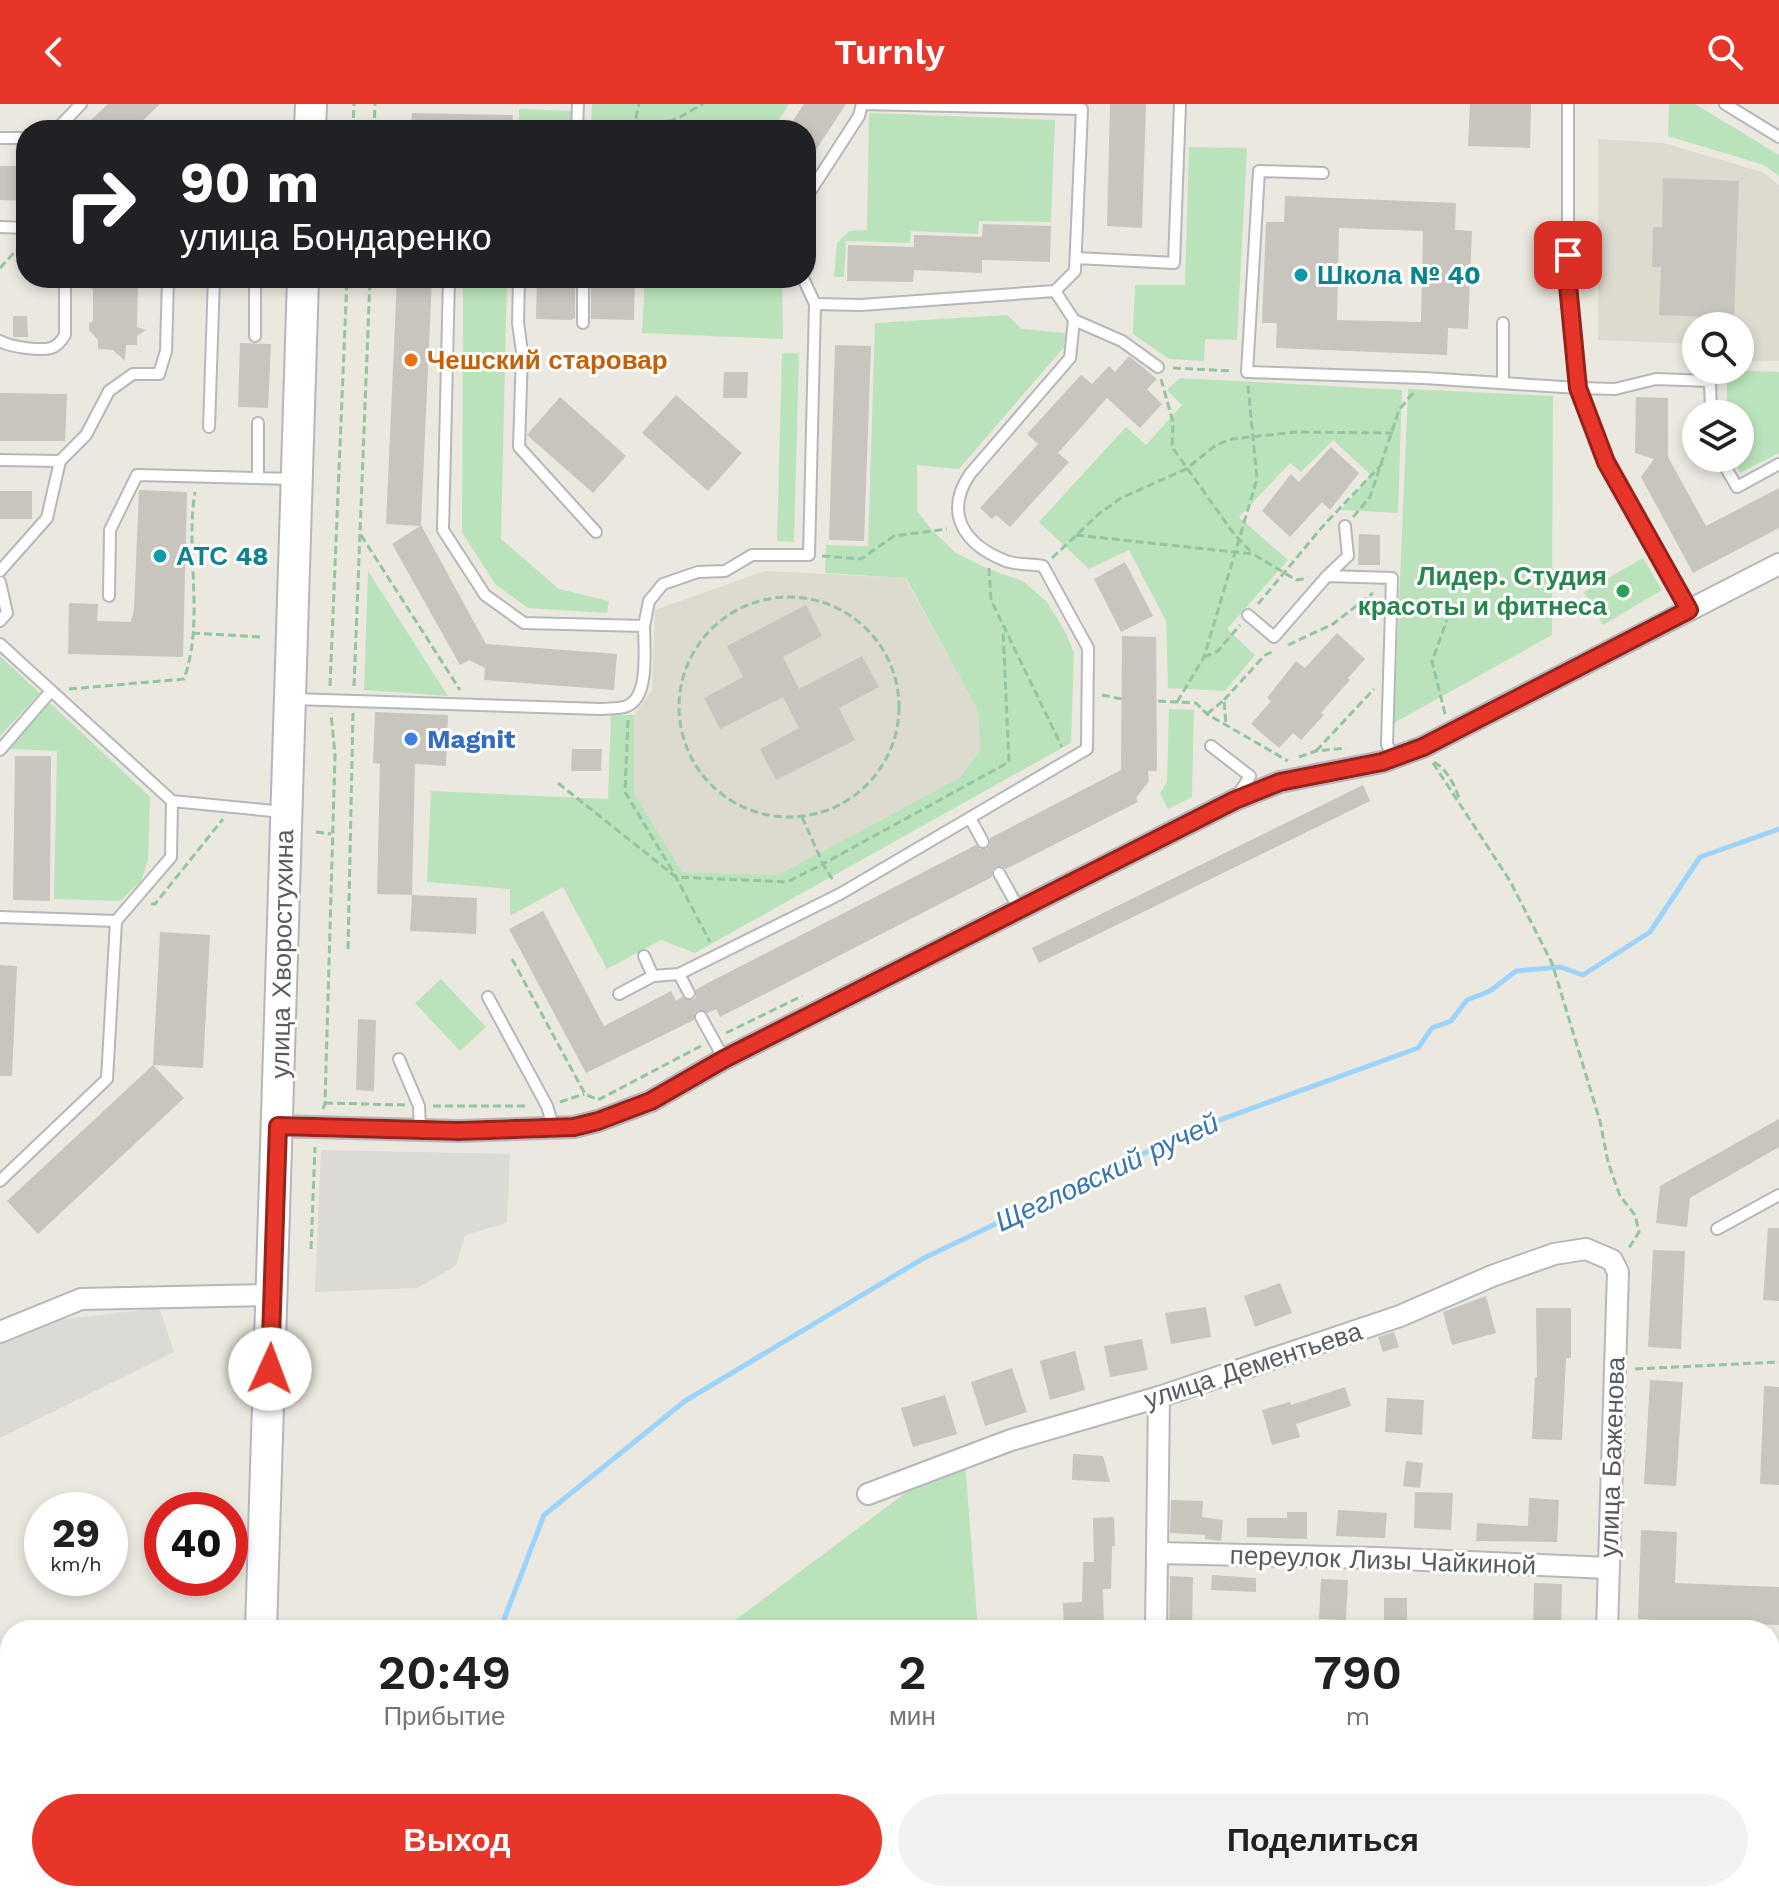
<!DOCTYPE html>
<html lang="ru">
<meta charset="utf-8">
<style>
:root{--surface:#fff;--page:#f2f2f2;--text:#202124;--muted:#757577;--accent:#e73629}
body{margin:0;font-family:"Work Sans",sans-serif;background:var(--page);color:var(--text);height:100vh;display:flex;flex-direction:column;font-size:30px;white-space:nowrap}
*{box-sizing:border-box;margin:0}
p{font-size:26px;color:var(--muted)}
.icon{flex:none;width:44px;height:44px;fill:none;stroke:currentColor;stroke-width:2;stroke-linecap:round;stroke-linejoin:round}
.map{position:relative;flex:1;overflow:hidden}
.details{position:absolute;left:0px;top:1516px;width:1780px;height:282px;display:flex;flex-direction:column;background:var(--surface);border-radius:32px 32px 0 0;box-shadow:0 4px 12px #0003}
.details>*{flex:none}
.banner{position:absolute;left:16px;top:16px;width:800px;height:168px;border-radius:32px;box-shadow:0 4px 12px #0003;background:#202124;color:#fff;overflow:hidden}
.fabs{position:absolute;left:1682px;top:208px;display:grid;gap:16px}
.fabs a{display:grid;place-items:center;width:72px;height:72px;border-radius:50%;background:var(--surface);box-shadow:0 4px 12px #0003;font-size:40px}
.speed{position:absolute;left:24px;top:1388px;display:flex;gap:16px;font-size:40px;font-weight:700;text-align:center}
.speed>*{display:grid;place-content:center;width:104px;height:104px;border-radius:50%;background:var(--surface);box-shadow:0 4px 12px #0003;line-height:1}
.speed small{font-size:20px;font-weight:400}
.speed .limit{border:12px solid #d22;background:#fff;color:#111}
.pin{position:absolute;display:grid;place-items:center;width:68px;height:68px;color:#fff;margin:-34px;border-radius:16px;box-shadow:0 4px 12px #0006}
.me{position:absolute;width:88px;margin:-44px;rotate:2deg;stroke-linejoin:round;filter:drop-shadow(0 0 6px #0008)}
.turn{display:flex;align-items:center;gap:28px;height:168px;padding:0 32px;font-size:36px}
.turn .icon{width:104px;height:104px;stroke-width:2.5}
.turn b{display:block;font-size:56px;line-height:68px}
.eta{display:flex;justify-content:space-evenly;align-items:center;height:136px;text-align:center}
.eta b{font-size:48px;font-weight:600;line-height:56px}
.primary-button{display:flex;gap:16px;margin-top:auto;padding:16px 32px}
.primary-button a{flex:1;height:92px;border-radius:48px;background:var(--accent);color:#fff;font-size:32px;font-weight:600;line-height:92px;text-align:center}
.primary-button a+a{background:var(--page);color:var(--text)}
header{display:flex;justify-content:space-between;align-items:center;height:104px;padding:0 32px;background:var(--accent);color:#fff;font-size:36px;font-weight:600}
.map>svg:first-child{display:block}
.industrial{fill:#dcdad4}
.education{fill:#dddad0}
.green{fill:#bbe3bb}
.lines{fill:none;stroke-linecap:round;stroke-linejoin:round}
.stream{stroke:#9cd4fe;stroke-width:5}
.building{fill:#c8c5be;fill-rule:evenodd}
.lane-casing{stroke:#b5b7bc;stroke-width:14}
.street-casing{stroke:#b5b7bc;stroke-width:24}
.secondary-casing{stroke:#b3b6bc;stroke-width:34}
.path{stroke:#94c4a1;stroke-width:3;stroke-dasharray:8 4;stroke-linecap:butt}
.lane{stroke:#fff;stroke-width:10}
.street{stroke:#fff;stroke-width:20}
.secondary{stroke:#fff;stroke-width:30}
.route-casing{stroke:#96231b;stroke-width:20}
.route{stroke:#e73629;stroke-width:14}
.culture-dot{fill:#0f9aa8;stroke:#fff;stroke-width:3}
.food-dot{fill:#e8710a;stroke:#fff;stroke-width:3}
.leisure-dot{fill:#2e9e5b;stroke:#fff;stroke-width:3}
.shop-dot{fill:#3f7fe0;stroke:#fff;stroke-width:3}
.labels{text-anchor:middle;dominant-baseline:central;stroke-width:6;stroke-linejoin:round;paint-order:stroke}
.culture-label{font-size:26px;font-weight:bold;fill:#0d838f;stroke:#fff;text-anchor:start}
.food-label{font-size:26px;font-weight:bold;fill:#c56008;stroke:#fff;text-anchor:start}
.leisure-label{font-size:26px;font-weight:bold;fill:#27864d;stroke:#fff;text-anchor:end}
.shop-label{font-size:26px;font-weight:bold;fill:#366cbe;stroke:#fff;text-anchor:start}
.street-label{font-size:26px;fill:#585c60;stroke:#fff}
.water-label{font-size:28px;font-style:italic;fill:#3b75ae;stroke:#fff}
</style>
<header><svg class="icon" aria-label="back" viewBox="0 0 24 24"><path d="M15 5l-7 7 7 7"/></svg>Turnly<svg class="icon" aria-label="search" viewBox="0 0 24 24"><circle cx="10" cy="10" r="6"/><path d="M15 15l6 6"/></svg></header>
<div class="map">
<svg width="1779" height="1797" viewBox="0 0 1779 1797">
<rect width="100%" height="100%" fill="#ebe8df"/>
<g class="industrial">
<path d="M321 1046 510 1050 507 1119 465 1131 456 1162 417 1184 315 1188Z"/>
<path d="M159 1204 174 1248 0 1334V1234L31 1219Z"/>
</g>
<g class="education">
<path d="M1598 35 1664 39 1762 68 1779 81V257H1740V222H1696V240L1598 236Z"/>
<path d="M765 467 905 474 978 607 980 647 959 674 778 771 681 768 634 689V611L652 586 655 506Z"/>
</g>
<g class="green">
<path d="M592 0H789L772 26H591Z"/>
<path d="M1669 0H1695L1779 51V72L1764 61 1668 32Z"/>
<path d="M519 5 572 7V26H519Z"/>
<path d="M869 9 1055 16 1051 118 979 117 978 130 911 127 910 139 846 137 844 173H834L837 139 849 127 867 126Z"/>
<path d="M1189 43 1247 44 1237 236 1205 235 1204 257 1169 255 1133 230 1135 181H1185Z"/>
<path d="M480 174H507L501 435 559 485 609 497 607 509 528 504 495 480 462 428 463 184Z"/>
<path d="M645 174H782L783 235 642 229Z"/>
<path d="M1007 211 1022 225 1066 229 1064 243 959 365 917 361V407L932 426 956 449 988 465 1023 477 1046 497 1066 529 1074 549 1071 639 695 849 661 836 607 865 563 783 510 812V785L427 778 431 687 608 695 611 611H634V689L682 768 778 771 959 674 980 647 978 607 906 474 825 469 826 441 868 442 875 219Z"/>
<path d="M782 249H799L794 438 777 437Z"/>
<path d="M1727 266 1779 268V349L1740 369 1735 354H1740V310H1727Z"/>
<path d="M1180 274 1402 286 1398 409 1341 406 1371 371 1333 336 1301 368 1290 359 1239 413 1288 456 1227 525 1255 551 1225 587 1168 584 1166 517 1129 446 1089 465 1039 418 1126 323 1146 341 1182 301 1167 286Z"/>
<path d="M1408 285 1553 292 1552 531 1394 619Z"/>
<path d="M1643 454 1662 486 1603 521 1584 488Z"/>
<path d="M368 467 448 592 364 586Z"/>
<path d="M0 552 40 589 0 632Z"/>
<path d="M49 598 150 693 148 756 141 777 120 797 54 795 57 647 9 645Z"/>
<path d="M1169 605 1194 606 1192 693 1168 705 1160 689 1167 678Z"/>
<path d="M441 875 486 923 460 947 415 899Z"/>
<path d="M964 1345 978 1526H722Z"/>
<path d="M536 1788H998L999 1797H535Z"/>
</g>
<g class="lines">
<g class="stream">
<path d="M500 1526 544 1411 685 1297 924 1154 1195 1025 1418 944 1432 924 1451 917 1467 896 1490 887 1516 867 1560 863 1583 871 1650 828 1700 753 1779 725"/>
<path d="M422 1797 424 1788"/>
</g>
</g>
<g class="building">
<path d="M108 0H160L133 26H80Z"/>
<path d="M804 0H846L806 61V26H787Z"/>
<path d="M1110 0H1146L1142 124 1107 122Z"/>
<path d="M1470 0H1531L1530 44 1468 42Z"/>
<path d="M412 9 513 11 512 26H411Z"/>
<path d="M0 62H26V97L0 96Z"/>
<path d="M1663 74 1739 77 1734 214 1659 211 1661 163H1652L1653 123H1662Z"/>
<path d="M1285 92 1456 99 1455 126 1472 127 1468 225 1448 224 1447 251 1276 244 1277 219H1262L1266 118H1284ZM1339 124 1423 127 1421 218 1337 216Z"/>
<path d="M983 120 1051 122 1050 158 982 156V169L914 166 913 178 847 177 848 141 914 143V131L982 133Z"/>
<path d="M84 174H138L137 223 146 226 137 232V241H126L125 257 113 246 98 245V236L89 226V219L93 217V186Z"/>
<path d="M397 174H432L421 421 486 540 617 550 614 586 484 576 485 564 469 556 460 561 392 440 420 422 386 420Z"/>
<path d="M537 174H575V214L571 216 536 215Z"/>
<path d="M635 174 634 216 591 215V175Z"/>
<path d="M13 212H27L28 233H13Z"/>
<path d="M240 239 271 240 268 304 238 303Z"/>
<path d="M835 241 871 242 864 437 829 436Z"/>
<path d="M1129 252 1157 275 1147 285 1162 300 1140 324 1107 294 1058 349 1069 358 1010 423 996 411 992 415 980 404 1038 340 1027 330 1081 271 1092 280 1109 262 1115 268Z"/>
<path d="M724 268H748L747 294H723Z"/>
<path d="M0 289 67 290 65 337H0Z"/>
<path d="M676 291 742 349 708 387 642 329Z"/>
<path d="M560 293 626 352 593 389 527 331Z"/>
<path d="M1636 293 1668 294V353L1706 422 1779 384V424L1693 469 1641 373 1654 355 1635 349Z"/>
<path d="M1331 343 1359 369 1330 406 1322 398 1290 433 1262 407 1291 370 1299 378Z"/>
<path d="M139 386 187 388 183 553 68 550 69 499 98 500 97 517 131 518 134 505Z"/>
<rect x="0" y="387" width="32" height="28"/>
<path d="M1359 430 1380 431V461H1358Z"/>
<path d="M1125 458 1153 512 1121 528 1094 475Z"/>
<path d="M806 501 822 532 783 553 799 585 862 552 879 583 839 604 855 636 776 676 760 645 799 624 783 593 720 625 704 594 743 573 727 542Z"/>
<path d="M1337 529 1365 555 1348 574 1350 576 1321 609 1324 611 1301 636 1293 629 1279 644 1251 620 1271 597 1267 594 1296 557 1305 564Z"/>
<path d="M1122 532 1156 533 1157 667H1148L1149 677 1136 694 1138 698 1006 765 1002 762H996L992 766V773L720 913 716 905 708 909 698 906 694 910V916L586 969 509 825 543 807 604 922 671 887 676 897 682 893 692 896 696 893V886L704 881 976 741 980 745H986L990 741V734L1121 666Z"/>
<path d="M375 608 448 611 446 662 415 660 412 791 377 790 380 660 373 659Z"/>
<path d="M572 645H602L601 667H571Z"/>
<path d="M15 652H51L50 797 13 796Z"/>
<path d="M1363 681 1370 697 1039 859 1032 844Z"/>
<path d="M412 791 477 794 476 830 410 827Z"/>
<path d="M160 828 210 831 203 964 153 961Z"/>
<path d="M0 861 17 862 12 972H0Z"/>
<path d="M358 915 376 916 374 987 356 986Z"/>
<path d="M153 961 184 994 38 1130 7 1097Z"/>
<path d="M1779 1015V1043L1690 1094 1687 1123 1656 1119 1660 1082Z"/>
<path d="M1768 1124H1779V1197L1763 1196Z"/>
<path d="M1653 1146 1685 1147 1681 1245 1648 1243Z"/>
<path d="M1280 1179 1292 1209 1255 1223 1244 1192Z"/>
<path d="M1486 1192 1496 1229 1452 1241 1443 1208Z"/>
<path d="M1206 1203 1211 1233 1171 1240 1165 1209Z"/>
<path d="M1536 1204H1571V1254H1566L1562 1336 1532 1335 1535 1273H1537Z"/>
<path d="M1394 1228 1399 1243 1383 1248 1378 1233Z"/>
<path d="M1142 1235 1148 1266 1110 1273 1104 1242Z"/>
<path d="M1075 1247 1085 1286 1050 1296 1040 1257Z"/>
<path d="M1012 1264 1027 1308 985 1322 971 1278Z"/>
<path d="M1650 1276 1683 1278 1676 1382 1644 1380Z"/>
<path d="M1764 1282 1779 1283V1381L1760 1380Z"/>
<path d="M1345 1283 1351 1302 1296 1320 1300 1333 1272 1341 1262 1306 1290 1298 1291 1301Z"/>
<path d="M945 1291 957 1330 913 1343 901 1304Z"/>
<path d="M1387 1294 1424 1296 1422 1331 1385 1328Z"/>
<path d="M1073 1350 1103 1352 1110 1378 1072 1376Z"/>
<path d="M1406 1357 1423 1359 1420 1384 1403 1382Z"/>
<path d="M1415 1388 1453 1389 1451 1426 1414 1424Z"/>
<path d="M1529 1394 1559 1396 1557 1438 1476 1437 1477 1419 1528 1422Z"/>
<path d="M1171 1396 1203 1397 1202 1413 1223 1416 1221 1437 1205 1435V1431L1170 1429Z"/>
<path d="M1338 1406 1387 1409 1385 1434 1336 1432Z"/>
<path d="M1287 1408H1307V1435L1247 1433V1414H1287Z"/>
<path d="M1114 1413 1115 1442H1112L1111 1485H1103L1104 1526H1064L1063 1499 1082 1498 1083 1458H1094L1093 1414Z"/>
<path d="M1641 1426 1677 1428 1675 1479 1779 1483V1521L1638 1515Z"/>
<path d="M1212 1471 1256 1474V1488L1211 1486Z"/>
<path d="M1170 1472 1193 1473 1192 1526H1169Z"/>
<path d="M1321 1475 1348 1476 1346 1516 1319 1515Z"/>
<path d="M1534 1479 1562 1480 1561 1526H1533Z"/>
<rect x="1384" y="1494" width="23" height="28"/>
</g>
<g class="lines">
<g class="lane-casing">
<g id="lane">
<path d="M1568 0V181L1578 284 1615 285 1656 275 1710 277 1711 310"/>
<path d="M1725 0 1779 33"/>
<path d="M56 26 81 0"/>
<path d="M577 26 578 0"/>
<path d="M0 34H26"/>
<path d="M1323 69 1259 67 1247 268 1424 274 1578 284 1606 358 1689 506"/>
<path d="M806 94 859 12 862 0 1082 5 1075 167 1055 187"/>
<path d="M0 123 26 124"/>
<path d="M1076 154 1174 159 1180 0"/>
<path d="M255 174V232"/>
<path d="M519 174 518 219 522 248 519 343 596 428"/>
<path d="M1074 216 1122 237 1158 263"/>
<path d="M583 219V174"/>
<path d="M0 237C10 243 40 247 51 244 58 242 62 236 65 231V174"/>
<path d="M1503 279V219"/>
<path d="M209 323 214 174"/>
<path d="M1720 354 1737 383 1779 360"/>
<path d="M0 356 60 357"/>
<path d="M258 373V319"/>
<path d="M0 467 47 414 60 357 86 331 109 287 133 270H159L166 247 168 174"/>
<path d="M1327 472 1348 452 1345 422"/>
<path d="M0 478 7 509 0 517"/>
<path d="M109 492 110 426 137 371 294 375"/>
<path d="M1248 511 1274 533 1327 472 1392 474 1387 640 1393 654"/>
<path d="M644 522 649 497 663 480 698 468 725 467 752 451H809L815 200 803 174"/>
<path d="M0 540 172 697 283 708"/>
<path d="M293 595 601 605C609 604 621 605 627 602 650 593 644 543 644 522L524 519 485 491 443 426 449 174"/>
<path d="M1211 642 1250 672 1238 691"/>
<path d="M0 646 51 587"/>
<path d="M970 714 983 738"/>
<path d="M999 769 1019 805"/>
<path d="M0 813 116 817 171 753 172 697"/>
<path d="M644 852 653 872"/>
<path d="M689 889 679 870 840 790 1087 645 1088 544 1043 462C1031 460 1017 461 1006 457 965 441 943 410 970 370L1070 254 1074 216 1055 187 861 201 815 200"/>
<path d="M619 890 653 872 679 870"/>
<path d="M488 893 547 1002 554 1025"/>
<path d="M701 913 724 955"/>
<path d="M399 955 419 1002 420 1026"/>
<path d="M0 1077 107 975 116 817"/>
<path d="M1717 1125 1779 1091"/>
<path d="M0 1722 10 1718"/>
<path d="M14 1797V1788"/>
</g>
</g>
<g class="street-casing">
<g id="street">
<path d="M278 1022 459 1027 574 1023 598 1017 651 997 724 955 1235 696 1280 678 1382 658 1423 643 1779 460"/>
<path d="M0 1228 81 1195 273 1191"/>
<path d="M868 1390 1011 1336 1159 1293 1400 1212 1492 1172 1554 1150 1586 1145 1612 1156 1618 1168 1607 1526"/>
<path d="M1158 1449 1377 1454 1608 1464"/>
<path d="M1156 1526 1159 1293"/>
<path d="M1770 1559 1779 1560"/>
<path d="M1149 1797V1788"/>
<path d="M1596 1797V1788"/>
</g>
</g>
<g class="secondary-casing">
<g id="secondary">
<path d="M310 26 311 0"/>
<path d="M261 1526 303 174"/>
<path d="M251 1797V1788"/>
</g>
</g>
<g class="path">
<path d="M353 26 354 0"/>
<path d="M374 26 375 0"/>
<path d="M633 26 639 0"/>
<path d="M646 26 680 13 703 0"/>
<path d="M0 164 23 139"/>
<path d="M1173 264 1233 267"/>
<path d="M1161 275 1173 318 1172 343 1234 430 1253 450"/>
<path d="M1353 413 1370 393 1399 306 1413 289"/>
<path d="M361 431 460 586"/>
<path d="M1076 431 1253 450 1296 476 1304 475"/>
<path d="M822 452 861 455 894 432 947 425"/>
<path d="M1052 454 1100 409 1121 394 1186 365 1216 341 1232 335 1297 328 1393 329"/>
<path d="M989 464 991 496 1062 643"/>
<circle cx="789" cy="603" r="110"/>
<path d="M1258 500 1323 422 1383 359"/>
<path d="M192 529 261 533"/>
<path d="M1288 541 1333 520 1373 489"/>
<path d="M1204 553 1218 547 1240 521"/>
<path d="M330 582 347 174"/>
<path d="M354 582 370 174"/>
<path d="M69 585 184 575C205 516 185 448 195 388"/>
<path d="M1102 591 1122 595"/>
<path d="M1224 596 1265 551 1274 547"/>
<path d="M1158 597 1196 599 1207 610 1288 657"/>
<path d="M1177 598 1204 553 1257 375 1248 282"/>
<path d="M1207 610 1224 596 1226 621"/>
<path d="M1445 610 1432 557 1447 516"/>
<path d="M628 616 625 688 676 773 710 838"/>
<path d="M1316 647 1374 585"/>
<path d="M1299 653 1316 647 1346 644"/>
<path d="M1434 658C1448 666 1455 682 1460 697"/>
<path d="M1433 659 1510 777 1552 859 1600 1017 1608 1058 1620 1092 1635 1111 1639 1128 1627 1147"/>
<path d="M558 679 676 773 787 778 823 760 834 778"/>
<path d="M802 713 823 760 1009 658 1003 526"/>
<path d="M316 728 331 730"/>
<path d="M151 800H155L223 715"/>
<path d="M348 845 353 609"/>
<path d="M512 855 585 990 598 996 701 942"/>
<path d="M726 929 802 892"/>
<path d="M560 998 584 990"/>
<path d="M325 999 405 1001"/>
<path d="M433 1002H529"/>
<path d="M323 1005 325 999 335 651 331 609"/>
<path d="M311 1145 315 1043"/>
<path d="M1635 1265 1779 1258"/>
<path d="M1754 1788 1774 1792 1777 1797"/>
</g>
<use href="#lane" class="lane"/>
<use href="#street" class="street"/>
<use href="#secondary" class="secondary"/>
</g>
<g class="lines">
<g class="route-casing">
<path id="route" d="M270 1265 278 1022 459 1027 574 1023 598 1017 651 997 724 955 1235 696 1280 678 1382 658 1423 643 1689 506 1606 358 1578 284 1568 181V151"/>
</g>
<use href="#route" class="route"/>
</g>
<g class="culture-dot">
<circle cx="1301" cy="171" r="8"/>
<circle cx="160" cy="452" r="8"/>
</g>
<circle class="food-dot" cx="411" cy="256" r="8"/>
<circle class="leisure-dot" cx="1623" cy="487" r="8"/>
<circle class="shop-dot" cx="411" cy="635" r="8"/>
<g class="labels">
<g class="culture-label">
<text x="1317" y="171">Школа № 40</text>
<text x="176" y="452">АТС 48</text>
</g>
<g class="food-label">
<text x="427" y="256">Чешский старовар</text>
</g>
<g class="leisure-label">
<text x="1607" y="472">Лидер. Студия<tspan x="1607" dy="30">красоты и фитнеса</tspan></text>
</g>
<g class="shop-label">
<text x="427" y="635">Magnit</text>
</g>
<g class="street-label">
<text transform="translate(282 850) rotate(-89)">улица Хворостухина</text>
<text transform="translate(1253 1261) rotate(-18)">улица Дементьева</text>
<text transform="translate(1612 1353) rotate(-88)">улица Баженова</text>
<text transform="translate(1383 1456) rotate(2)">переулок Лизы Чайкиной</text>
</g>
<g class="water-label">
<text transform="translate(1107 1068) rotate(-25)">Щегловский ручей</text>
</g>
</g>
</svg>
<div class="fabs">
<a><svg class="icon" aria-label="search" viewBox="0 0 24 24"><circle cx="10" cy="10" r="6"/><path d="M15 15l6 6"/></svg></a>
<a><svg class="icon" aria-label="layers" viewBox="0 0 24 24"><path d="M12 4l9 5-9 5-9-5zM3 14l9 5 9-5"/></svg></a>
</div>
<div class="speed"><div>29<small>km/h</small></div><div class="limit">40</div></div>
<div class="pin" style="left:1568px;top:151px;background:#d93025"><svg class="icon" aria-label="arrive" viewBox="0 0 24 24"><path d="M6 21V4h12l-3 4 3 4H6"/></svg></div>
<svg class="me" style="left:270px;top:1265px" viewBox="-20 -20 40 40"><circle r="19" fill="#fff"/><path d="M0-13L10 11 0 6-10 11z" fill="#e73629"/></svg>
<div class="banner">
<div class="turn"><svg class="icon" aria-label="right" viewBox="0 0 24 24"><path d="M7 20v-9h11M14 6l5 5-5 5"/></svg><div><b>90 m</b>улица Бондаренко</div></div>
</div>
<section class="details">
<div class="eta">
<div><b>20:49</b><p>Прибытие</p></div>
<div><b>2</b><p>мин</p></div>
<div><b>790</b><p>m</p></div>
</div>
<div class="primary-button"><a>Выход</a><a>Поделиться</a></div>
</section>
</div>
